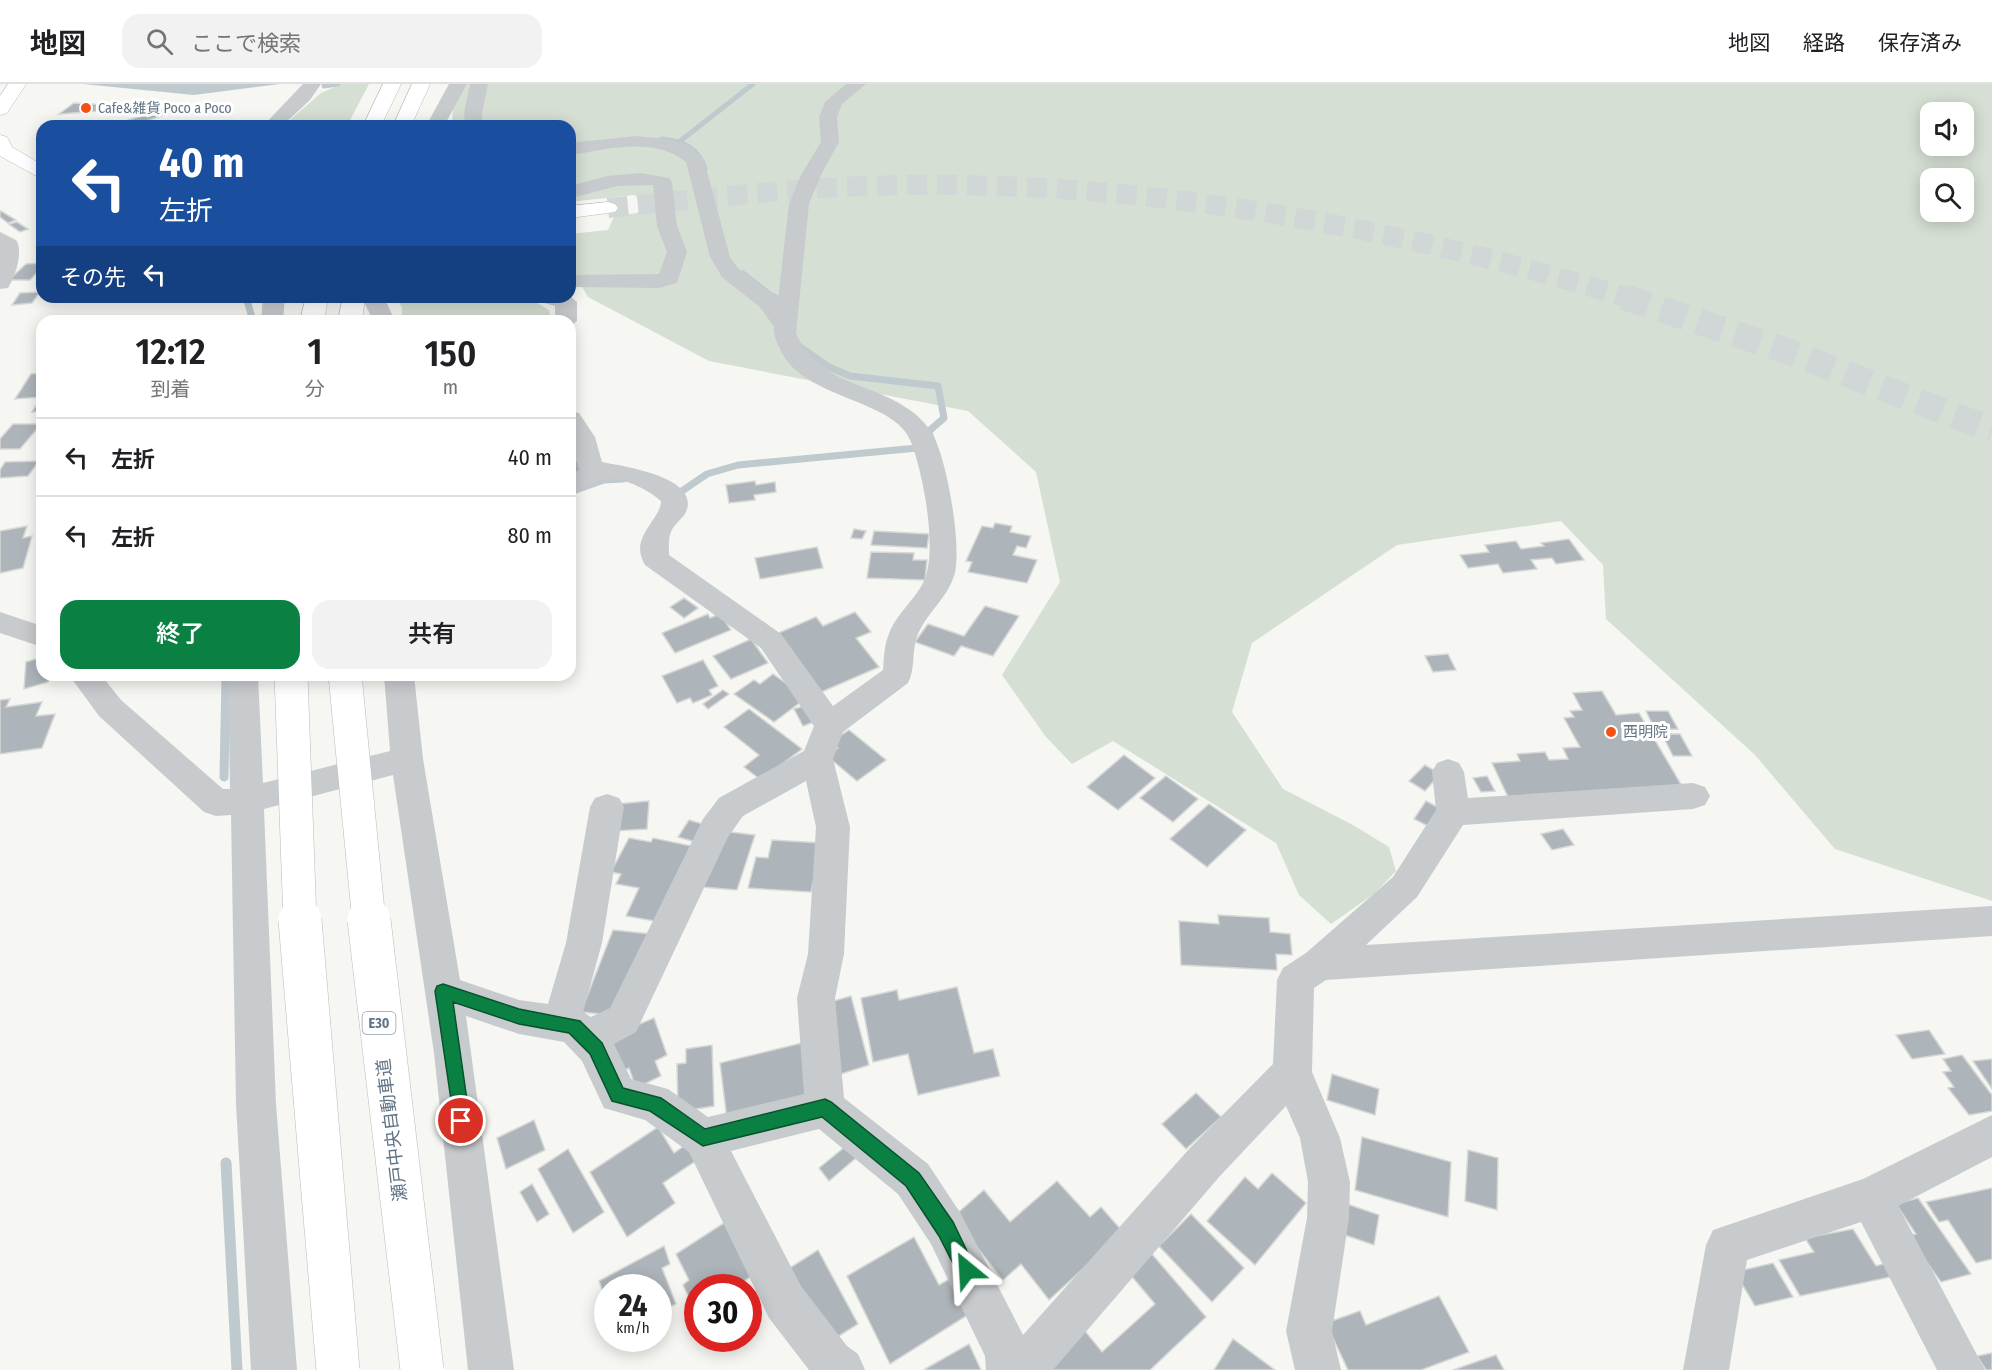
<!DOCTYPE html>
<html lang="ja">
<meta charset="utf-8">
<style>
:root{--surface:#fff;--page:#f2f2f2;--text:#202124;--muted:#757577;--line:#e0e0e0;--accent:#0b8043}
body{margin:0;font-family:"Fira Sans Condensed","Noto Sans JP",sans-serif;background:var(--page);color:var(--text);height:100vh;display:flex;flex-direction:column;font-size:22px;white-space:nowrap}
*{box-sizing:border-box;margin:0}
p{font-size:20px;color:var(--muted)}
.icon{flex:none;width:33px;height:33px;fill:none;stroke:currentColor;stroke-width:2;stroke-linecap:round;stroke-linejoin:round}
.map{position:relative;flex:1;overflow:hidden}
.sheet{position:absolute;left:36px;top:231px;width:540px;height:366px;display:flex;flex-direction:column;background:var(--surface);border-radius:18px;box-shadow:0 3px 15px #0003}
.sheet>*{flex:none}
.banner{position:absolute;left:36px;top:36px;width:540px;height:183px;border-radius:18px;box-shadow:0 3px 15px #0003;background:#1a4fa0;color:#fff;overflow:hidden}
.fabs{position:absolute;left:1920px;top:18px;display:grid;gap:12px}
.fabs a{display:grid;place-items:center;width:54px;height:54px;border-radius:12px;background:var(--surface);box-shadow:0 3px 15px #0003;font-size:30px}
.speed{position:absolute;left:594px;top:1190px;display:flex;gap:12px;font-size:30px;font-weight:700;text-align:center}
.speed>*{display:grid;place-content:center;width:78px;height:78px;border-radius:50%;background:var(--surface);box-shadow:0 3px 15px #0003;line-height:1}
.speed small{font-size:15px;font-weight:400}
.speed .limit{border:9px solid #d22;background:#fff;color:#111}
.pin{position:absolute;display:grid;place-items:center;width:51px;height:51px;color:#fff;margin:-26px;border:3px solid #fff;border-radius:50%;box-shadow:0 2px 6px #0007}
.me{position:absolute;width:66px;margin:-33px;rotate:333deg;stroke-linejoin:round;filter:drop-shadow(0 0 4px #0008)}
.turn{display:flex;align-items:center;gap:21px;height:126px;padding:0 24px;font-size:27px}
.turn .icon{width:78px;height:78px;stroke-width:2.5}
.turn b{display:block;font-size:42px;line-height:51px}
.then{display:flex;align-items:center;height:57px;padding:0 24px;background:#0003;gap:12px;font-size:22px}
.eta{display:flex;justify-content:space-evenly;align-items:center;height:102px;text-align:center}
.eta b{font-size:36px;font-weight:600;line-height:42px}
.primary-button{display:flex;gap:12px;margin-top:auto;padding:12px 24px}
.primary-button a{flex:1;height:69px;border-radius:18px;background:var(--accent);color:#fff;font-size:24px;font-weight:600;line-height:69px;text-align:center}
.primary-button a+a{background:var(--page);color:var(--text)}
ul{padding:0;list-style:none}
li{display:flex;align-items:center;gap:18px;height:78px;padding:0 24px;border-top:2px solid var(--line)}
li div{flex:1}
li b{display:block;font-size:22px}
li em{font-style:normal}
header{display:flex;align-items:center;gap:36px;box-sizing:border-box;height:84px;padding:0 30px;background:var(--surface);border-bottom:2px solid var(--line)}
header strong{font-size:28px}
nav{display:flex;gap:33px;margin-inline-start:auto;font-size:21px}
.search{width:420px;height:54px;background:var(--page);display:flex;align-items:center;gap:15px;box-sizing:border-box;padding:0 21px;border-radius:18px;color:var(--muted);font-size:22px}
.map>svg:first-child{display:block}
.green{fill:#d6dfd3;fill-rule:evenodd}
.water{fill:#bfcacf}
.lines{fill:none;stroke-linecap:round;stroke-linejoin:round}
.stream-far3{stroke:#bfcacf;stroke-width:5}
.stream-far2{stroke:#bfcacf;stroke-width:7}
.stream-far1{stroke:#bfcacf;stroke-width:9}
.stream{stroke:#bfcacf;stroke-width:11}
.building{fill:#adb5bb;stroke:#d7d7d5;stroke-width:1.5}
.secondary-tunnel-far1{stroke:#d1d6d7;stroke-width:20;stroke-dasharray:20 10;stroke-linecap:butt}
.secondary-tunnel{stroke:#d1d6d7;stroke-width:26;stroke-dasharray:26 13;stroke-linecap:butt}
.secondary-casing{stroke:#b9bec3;stroke-width:1}
.highway-casing{stroke:#b9bcbf;stroke-width:1}
.street{fill:#c8cbce;fill-rule:evenodd}
.secondary{fill:#fff;fill-rule:evenodd}
.highway{fill:#fff;fill-rule:evenodd}
.highway-bridge-far1-casing{stroke:#b9bcbf;stroke-width:34;stroke-linecap:butt}
.highway-bridge-casing{stroke:#b9bcbf;stroke-width:44;stroke-linecap:butt}
.highway-bridge-far1{stroke:#fff;stroke-width:33}
.highway-bridge{stroke:#fff;stroke-width:43}
.route{fill:#0b8043;stroke:#07532c;stroke-width:1.5}
.poi-dot{fill:#f45215;stroke:#fff;stroke-width:2}
.labels{text-anchor:middle;dominant-baseline:central;stroke-width:6;stroke-linejoin:round;paint-order:stroke}
.far-poi-label{font-size:14px;fill:#627586;stroke:#fff;text-anchor:start}
.shield{fill:#fff;stroke:#919eaa;stroke-width:1.5}
.shield-label{font-size:14px;font-weight:bold;fill:#627586}
.poi-label{font-size:15px;fill:#627586;stroke:#fff;text-anchor:start}
.near-street-label{font-size:18px;fill:#627586;stroke:#fff}
</style>
<header>
<strong>地図</strong>
<div class="search"><svg class="icon" aria-label="search" viewBox="0 0 24 24"><circle cx="10" cy="10" r="6"/><path d="M15 15l6 6"/></svg>ここで検索</div>
<nav><a>地図</a><a>経路</a><a>保存済み</a></nav>
</header>
<div class="map">
<svg width="1992" height="1286" viewBox="0 0 1992 1286">
<rect width="100%" height="100%" fill="#f6f6f2"/>
<g class="green">
<path d="M335 0H369L347 42H283L321 9 335 3Z"/>
<path d="M467 0H1992V817L1835 765 1755 671 1606 535 1603 481 1561 437 1397 461 1252 559 1232 628 1283 705 1353 741 1389 763 1396 787 1375 809 1331 840 1299 811 1276 759 1113 657 1072 680 1046 653 1002 591 1060 498 1036 388 968 327 709 277 588 213 575 191H570V150L608 146 614 133 647 127 645 117 634 111 570 118V42H452L453 23ZM1930 28H1964V62H1930ZM1930 94H1964V128H1930Z"/>
<path d="M395 213H527L549 226 551 237H402V223Z"/>
</g>
<path class="water" d="M83 0H280L194 11Z"/>
<g class="lines">
<g class="stream-far3">
<path d="M324 2 338 0"/>
<path d="M662 55C683 57 699 64 705 85"/>
<path d="M679 58 753 0"/>
<path d="M743 189 775 214"/>
</g>
<g class="stream-far2">
<path d="M246 213 253 237"/>
<path d="M774 213 777 216"/>
<path d="M800 263 829 283 850 292 938 302 944 334 929 347 931 356"/>
<path d="M570 408 604 396 623 395"/>
<path d="M676 411 707 390 738 381 917 364"/>
</g>
<path class="stream-far1" d="M224 693 226 591"/>
<path class="stream" d="M226 1079 237 1286"/>
</g>
<g class="building">
<path d="M74 19 108 21 99 27 59 30Z"/>
<path d="M154 20 159 24 143 29 138 25Z"/>
<path d="M164 25 170 29 131 42 125 37Z"/>
<path d="M0 127H1L16 136 8 139 0 133Z"/>
<path d="M17 138 28 145 20 148 9 140Z"/>
<path d="M42 179V183L30 196H9L26 180Z"/>
<path d="M40 208 32 219 12 221 20 209Z"/>
<path d="M78 213H136L75 218Z"/>
<path d="M42 289V327L32 328 41 313 15 315 31 290Z"/>
<path d="M13 340H41L20 365H0V355Z"/>
<path d="M570 372 572 377 577 376 583 389 570 392Z"/>
<path d="M39 377 28 392 0 394V386L5 378Z"/>
<path d="M755 397 756 401 775 398 776 408 754 411 755 416 729 419 726 401Z"/>
<path d="M995 439 1012 442 1010 448 1031 452 1026 464 1017 462 1013 471 1037 476 1027 499 968 488 972 478 966 477 982 442 993 444Z"/>
<path d="M27 442 23 454 32 452 23 484 0 489V447Z"/>
<path d="M854 445 866 447 862 455 851 454Z"/>
<path d="M874 447 929 450 927 464 871 461Z"/>
<path d="M1569 455 1584 476 1556 480 1552 474 1531 476 1537 485 1503 489 1498 480 1468 484 1460 471 1489 468 1485 461 1516 457 1521 465 1544 462 1541 459Z"/>
<path d="M817 463 823 484 760 495 755 474Z"/>
<path d="M871 468 914 469 913 476H927L925 496 867 494Z"/>
<path d="M684 514 698 524 684 534 670 523Z"/>
<path d="M985 522 1019 532 993 572 961 562 954 572 915 558 928 540 964 552Z"/>
<path d="M855 528 871 548 856 554 879 583 819 609 776 550 816 533 823 542Z"/>
<path d="M708 530 710 534 720 530 731 546 675 569 662 549Z"/>
<path d="M751 555 768 579 731 595 713 572Z"/>
<path d="M1448 570 1456 586 1433 588 1425 572Z"/>
<path d="M42 573V591H49L48 598 24 605 26 578Z"/>
<path d="M703 576 718 602 709 606 712 611 693 619 690 614 677 619 662 592Z"/>
<path d="M773 590 806 614 774 638 734 610 754 596 760 600Z"/>
<path d="M723 606 729 610 708 625 703 620Z"/>
<path d="M1602 607 1616 631 1639 629 1682 702 1509 715 1492 679 1520 677 1517 670 1545 668 1549 676 1568 675 1563 664 1580 663 1564 634 1574 633 1570 627 1582 626 1573 609Z"/>
<path d="M10 615 6 623 42 618 36 632 55 630 42 664 0 670V616Z"/>
<path d="M810 620 819 636 803 642 794 625Z"/>
<path d="M749 625 802 665 761 696 744 683 759 671 724 643Z"/>
<path d="M1646 627H1668L1678 645 1655 646Z"/>
<path d="M849 646 886 676 857 697 827 672 838 664 831 658Z"/>
<path d="M1662 650H1680L1692 672H1673Z"/>
<path d="M1124 671 1155 694 1118 726 1087 703Z"/>
<path d="M1425 681 1440 690 1425 707 1409 697Z"/>
<path d="M1166 692 1198 715 1173 738 1140 714Z"/>
<path d="M1487 692 1495 707 1481 708 1473 694Z"/>
<path d="M649 717 647 745 614 747 617 720Z"/>
<path d="M1426 717 1441 725 1430 743 1414 735Z"/>
<path d="M1209 720 1246 746 1207 783 1170 755Z"/>
<path d="M689 736 709 742 699 759 678 753Z"/>
<path d="M1563 745 1574 761 1552 766 1541 750Z"/>
<path d="M721 747 755 751 737 806 702 803Z"/>
<path d="M629 754 651 758 653 754 696 763 660 838 626 832 639 804 616 800 621 790 611 788Z"/>
<path d="M772 756 822 759 811 808 748 804 756 773 768 774Z"/>
<path d="M1218 831 1269 834 1270 848 1290 850 1292 871 1276 870 1277 886 1181 881 1179 837 1219 840Z"/>
<path d="M613 846 651 850 621 932 581 928Z"/>
<path d="M957 903 974 969 993 965 1000 992 918 1011 908 970 873 978 861 914 897 906 899 916Z"/>
<path d="M851 912 869 981 838 991 827 919Z"/>
<path d="M654 934 667 971 655 977 661 992 636 1004 629 984 616 990 604 955Z"/>
<path d="M1929 946 1945 970 1912 975 1896 951Z"/>
<path d="M802 959 811 1014 727 1035 720 979Z"/>
<path d="M712 961 714 1022 678 1028 677 980 686 979V965Z"/>
<path d="M1962 971 1992 1011V1027L1969 1031 1948 1004 1954 1003 1943 988 1951 987 1943 975Z"/>
<path d="M1992 975V1005L1973 977Z"/>
<path d="M1332 990 1379 1005 1375 1031 1327 1016Z"/>
<path d="M1196 1009 1221 1033 1186 1065 1162 1040Z"/>
<path d="M534 1036 545 1066 506 1085 497 1054Z"/>
<path d="M658 1043 674 1069 690 1058 700 1074 663 1099 675 1119 627 1153 590 1088Z"/>
<path d="M1362 1053 1451 1078 1448 1133 1355 1106Z"/>
<path d="M846 1062 856 1074 829 1097 819 1084Z"/>
<path d="M568 1065 604 1128 573 1149 538 1085Z"/>
<path d="M1468 1066 1498 1074 1497 1126 1465 1117Z"/>
<path d="M1272 1089 1306 1119 1255 1181 1207 1137 1245 1093 1258 1105Z"/>
<path d="M1057 1097 1090 1133 1101 1123 1123 1148 1049 1216 1021 1180 1003 1196 953 1133 984 1106 1010 1138Z"/>
<path d="M532 1100 549 1130 537 1138 520 1108Z"/>
<path d="M1992 1104V1175L1976 1179 1948 1136 1939 1138 1926 1118Z"/>
<path d="M1918 1114 1971 1190 1941 1198 1908 1152 1916 1150 1896 1120Z"/>
<path d="M1347 1120 1379 1131 1374 1161 1342 1150Z"/>
<path d="M1191 1130 1244 1184 1212 1218 1159 1162Z"/>
<path d="M730 1135 758 1188 735 1203H698L696 1228 683 1201 689 1196 676 1170Z"/>
<path d="M1853 1145 1876 1182 1887 1179 1895 1192 1800 1212 1779 1176 1814 1168 1805 1154Z"/>
<path d="M914 1153 939 1201 955 1192 974 1227 890 1280 847 1192Z"/>
<path d="M664 1162 670 1180 662 1184 676 1220 658 1229V1203H608V1221L599 1197Z"/>
<path d="M818 1166 858 1240 826 1260 788 1185Z"/>
<path d="M1151 1169 1206 1233 1150 1286H1043L1085 1247 1102 1268 1155 1220 1129 1189Z"/>
<path d="M1773 1179 1793 1213 1755 1222 1735 1188Z"/>
<path d="M1439 1212 1469 1268 1421 1286H1348L1326 1239 1360 1227 1366 1241Z"/>
<path d="M1233 1255 1275 1286H1214Z"/>
<path d="M969 1260 981 1286H925V1285Z"/>
<path d="M1992 1269V1286H1986L1977 1272Z"/>
<path d="M1496 1271 1504 1286H1453Z"/>
</g>
<g class="lines">
<path class="secondary-tunnel-far1" d="M608 124C708 114 808 102 908 101 1151 98 1397 143 1629 214"/>
<path class="secondary-tunnel" d="M1624 213 1787 267 1992 346"/>
<g class="secondary-casing">
<g id="secondary">
<path d="M8 0H26L7 29 0 31V12Z"/>
<path d="M0 51 7 53 12 63 42 81V95L0 72Z"/>
<path d="M608 118 615 120 618 124 615 128 570 134V122Z"/>
</g>
</g>
<g class="highway-casing">
<g id="highway">
<path d="M383 0H401L381 42H363Z"/>
<path d="M412 0H430L411 42H393Z"/>
<path d="M306 213H328L324 237H300Z"/>
<path d="M343 213H365L362 237H338Z"/>
</g>
</g>
<g class="street">
<path d="M303 0H321L310 16 282 42H263Z"/>
<path d="M449 0H467L444 42H426Z"/>
<path d="M470 0H488L482 29 483 42H465L464 29Z"/>
<path d="M846 0H866L842 20 837 33 839 58 821 91 809 120 796 249C820 303 873 297 914 329 920 334 928 342 932 349 947 374 963 466 954 492 947 514 927 529 918 550 911 566 916 584 908 599L843 648 833 675 850 743 844 870 835 914 844 1014 928 1080 961 1130 1023 1251 1190 1064 1273 980 1277 896 1283 884 1306 869 1393 793 1436 726 1432 688 1437 679 1448 675 1459 679 1464 688 1468 714 1693 699 1705 703 1710 712 1705 721 1693 725 1463 741 1417 813 1366 861 1992 822V852L1326 896 1314 904 1312 988 1340 1054 1350 1098 1349 1134 1332 1247 1341 1286H1295L1286 1247 1307 1134 1308 1098 1300 1054 1286 1022 1220 1092 1053 1286H986L985 1272 931 1160 898 1110 819 1045 731 1067 801 1202 847 1262 858 1270 865 1286H809L769 1234 689 1068 645 1036 604 1024 582 977 564 958 519 950 466 932 514 1286H468L434 969 393 691 264 725 276 1020 297 1286H251L236 1020 231 731 216 732 204 728 99 632 69 591H101L121 616 223 705H230L228 591H258L263 699 390 667 384 591H414L423 675 460 896 519 916 548 920 566 859 590 723 595 714 607 710 619 714 624 723 602 859 583 928 591 933 610 924 703 735 719 714 804 667 814 642 761 564 645 481C628 453 661 436 661 417 648 405 618 390 600 396 590 400 581 406 570 409V391L579 386 570 352V327L579 329 595 353 602 378C621 382 697 392 687 425 685 434 674 439 671 448 668 454 669 464 669 471L781 550 833 622 883 586C884 574 884 561 889 550 896 530 915 516 924 497 938 466 923 389 911 358 895 314 802 316 780 265 777 258 773 251 774 243L761 224 722 193 710 173 686 78C654 52 608 65 570 71V59L636 52 668 55 689 62 704 76 730 173 738 184 778 215 789 120 801 91 821 58 819 33 825 18ZM806 697 816 743 808 870 797 914 804 1010 708 1033 668 1005 631 995 614 960 636 948 728 753 743 732Z"/>
<path d="M641 89 669 94 672 98 677 142 687 168 677 199 659 204 570 203V191L659 190 667 168 657 142 653 101 618 102 575 113 570 112V102L607 92Z"/>
<path d="M0 148 16 156C24 167 15 193 8 204L0 205Z"/>
<path d="M570 212 577 218V237L570 243V237H555V222L541 218 538 213Z"/>
<path d="M263 213H285L283 237H261Z"/>
<path d="M362 213H384L395 237H373Z"/>
<path d="M0 528 42 542V563L0 549Z"/>
<path d="M1992 1031V1073L1898 1122 1985 1286H1937L1861 1138 1747 1176 1729 1286H1683L1706 1161 1713 1146 1863 1095Z"/>
</g>
<use href="#secondary" class="secondary"/>
<use href="#highway" class="highway"/>
<g class="highway-bridge-far1-casing">
<g id="highway-bridge-far1">
<path d="M291 591 300 838"/>
<path d="M345 591 369 838"/>
</g>
</g>
<g class="highway-bridge-casing">
<g id="highway-bridge">
<path d="M300 836 338 1286"/>
<path d="M369 836 422 1286"/>
</g>
</g>
<use href="#highway-bridge-far1" class="highway-bridge-far1"/>
<use href="#highway-bridge" class="highway-bridge"/>
</g>
<path class="route" d="M443 900 519 925 580 937 602 959 623 1004 661 1014 705 1045 825 1015 831 1018 919 1089 953 1138 976 1186 974 1193 967 1196 960 1193 939 1152 906 1102 822 1033 703 1062 650 1027 612 1017 590 970 569 949 519 940 453 918 470 1037 467 1043 461 1046 455 1043 435 907 437 902Z"/>
<g class="poi-dot">
<circle cx="86" cy="24" r="6"/>
<circle cx="1611" cy="648" r="6"/>
</g>
<g class="labels">
<g class="far-poi-label">
<text x="98" y="24">Cafe&amp;雑貨 Poco a Poco</text>
</g>
<rect class="shield" x="362.5" y="928" width="33" height="22" rx="4.5"/>
<g class="shield-label">
<text x="379" y="939">E30</text>
</g>
<g class="poi-label">
<text x="1623" y="648">西明院</text>
</g>
<g class="near-street-label">
<text transform="translate(392 1046) rotate(-97)">瀬戸中央自動車道</text>
</g>
</g>
</svg>
<div class="fabs">
<a><svg class="icon" aria-label="sound" viewBox="0 0 24 24"><path d="M4 9h4l5-4v14l-5-4H4zM17 9q2 3 0 6"/></svg></a>
<a><svg class="icon" aria-label="search" viewBox="0 0 24 24"><circle cx="10" cy="10" r="6"/><path d="M15 15l6 6"/></svg></a>
</div>
<div class="speed"><div>24<small>km/h</small></div><div class="limit">30</div></div>
<div class="pin" style="left:461px;top:1037px;background:#d93025"><svg class="icon" aria-label="arrive" viewBox="0 0 24 24"><path d="M6 21V4h12l-3 4 3 4H6"/></svg></div>
<svg class="me" style="left:967px;top:1186px" viewBox="-20 -20 40 40"><path d="M0-17L14 15 0 8-14 15z" fill="#0b8043" stroke="#fff" stroke-width="4"/></svg>
<div class="banner">
<div class="turn"><svg class="icon" aria-label="left" viewBox="0 0 24 24"><path d="M17 20v-9H6M10 6l-5 5 5 5"/></svg><div><b>40 m</b>左折</div></div>
<div class="then">その先<svg class="icon" aria-label="left" viewBox="0 0 24 24"><path d="M17 20v-9H6M10 6l-5 5 5 5"/></svg></div>
</div>
<section class="sheet">
<div class="eta">
<div><b>12:12</b><p>到着</p></div>
<div><b>1</b><p>分</p></div>
<div><b>150</b><p>m</p></div>
</div>
<ul>
<li><svg class="icon" aria-label="left" viewBox="0 0 24 24"><path d="M17 20v-9H6M10 6l-5 5 5 5"/></svg><div><b>左折</b></div><em>40 m</em></li>
<li><svg class="icon" aria-label="left" viewBox="0 0 24 24"><path d="M17 20v-9H6M10 6l-5 5 5 5"/></svg><div><b>左折</b></div><em>80 m</em></li>
</ul>
<div class="primary-button"><a>終了</a><a>共有</a></div>
</section>
</div>
